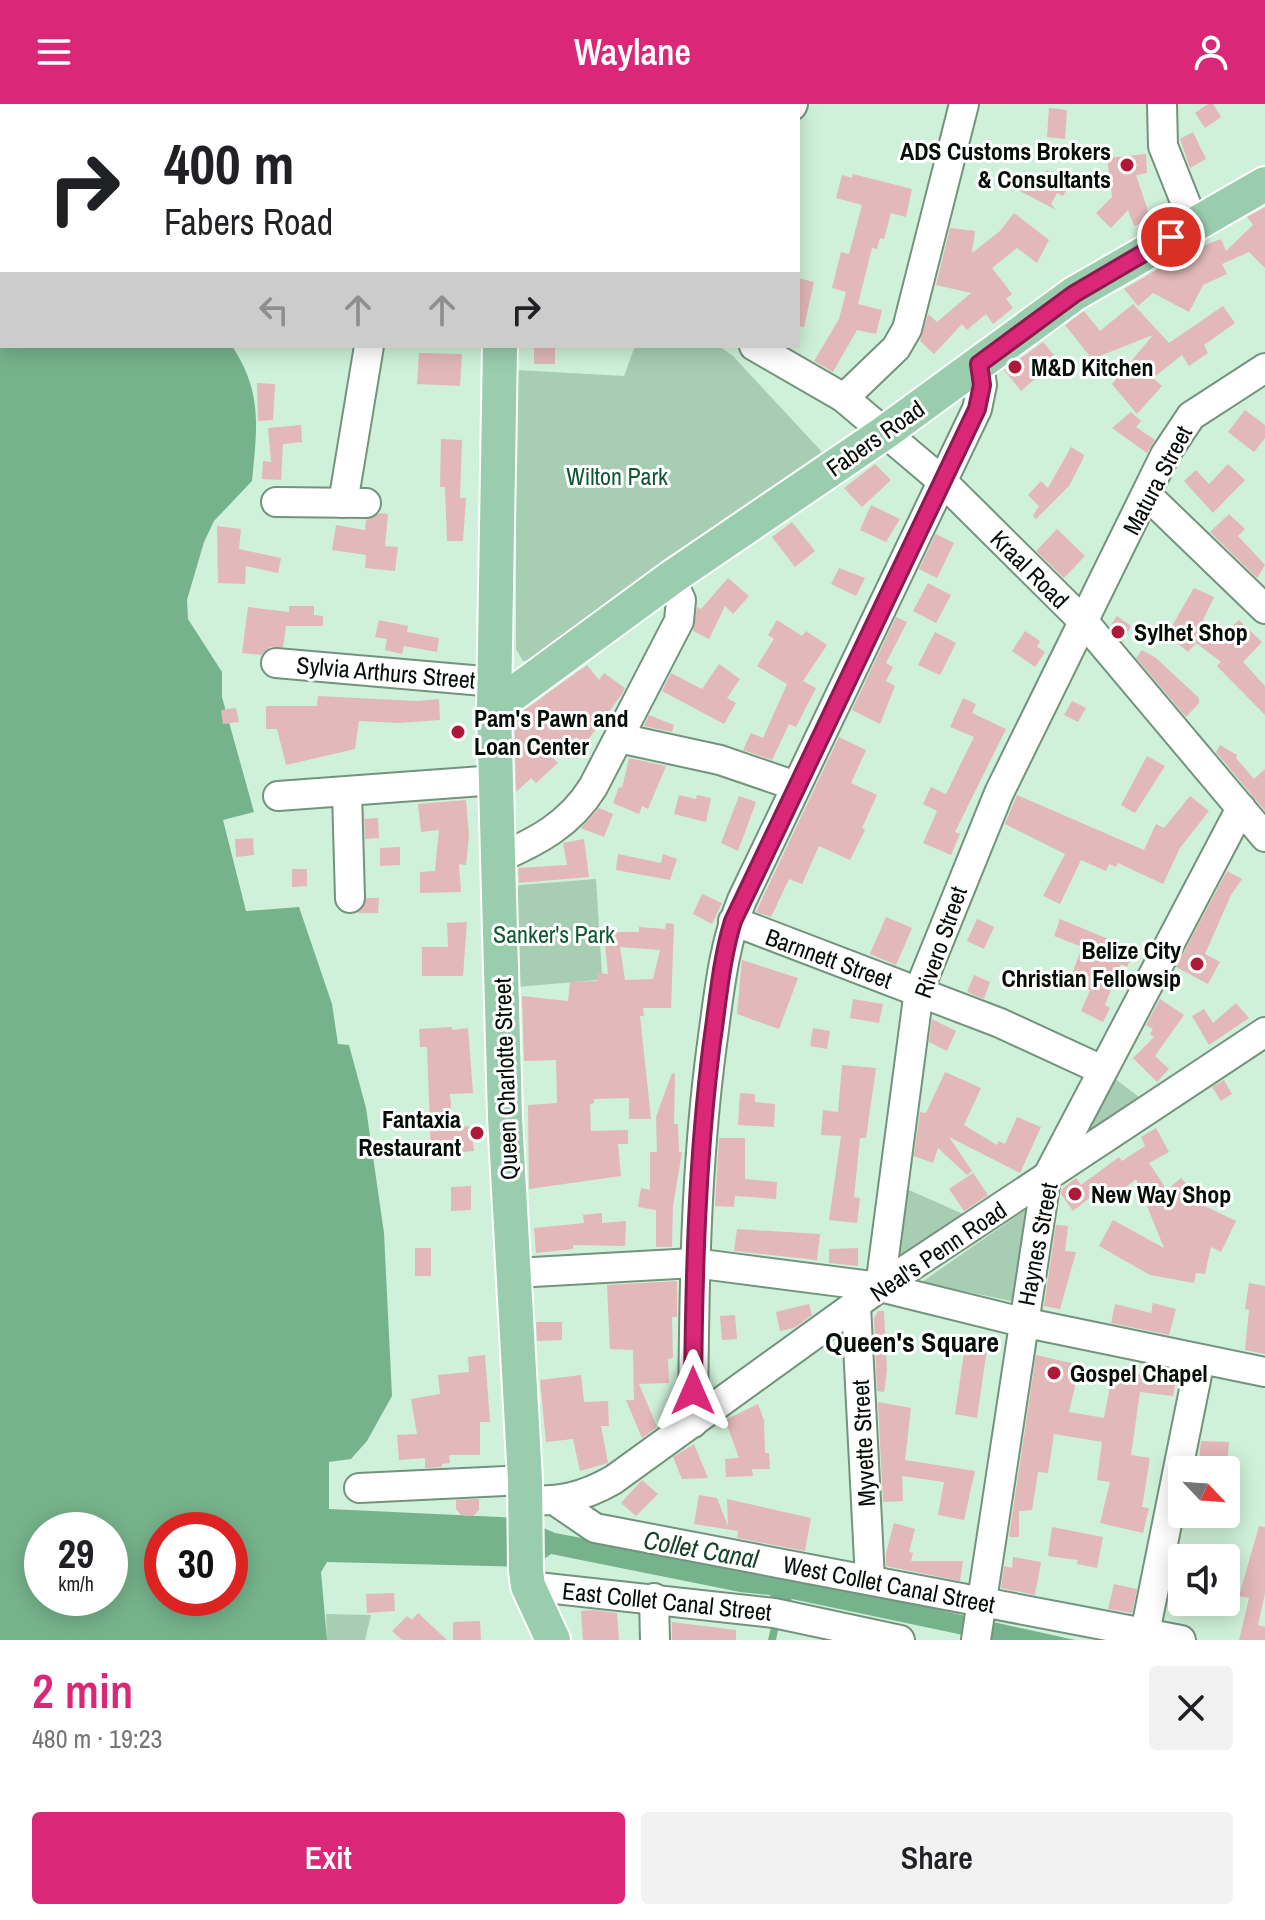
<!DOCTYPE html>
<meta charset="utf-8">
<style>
:root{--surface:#fff;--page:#f2f2f2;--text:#202124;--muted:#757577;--accent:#db2777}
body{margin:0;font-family:"Archivo Narrow",sans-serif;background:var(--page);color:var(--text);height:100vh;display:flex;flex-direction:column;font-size:30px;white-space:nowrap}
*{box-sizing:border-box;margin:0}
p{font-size:26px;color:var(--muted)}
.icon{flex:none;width:44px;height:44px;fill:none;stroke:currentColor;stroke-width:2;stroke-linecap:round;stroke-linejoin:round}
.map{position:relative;height:1536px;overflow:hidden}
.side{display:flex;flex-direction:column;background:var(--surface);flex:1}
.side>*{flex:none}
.top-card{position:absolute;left:0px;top:0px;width:800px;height:244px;box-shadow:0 4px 20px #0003;background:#fff;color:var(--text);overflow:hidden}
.needle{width:52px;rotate:115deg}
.controls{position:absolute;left:1168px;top:1352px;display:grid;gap:16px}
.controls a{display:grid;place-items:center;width:72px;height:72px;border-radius:8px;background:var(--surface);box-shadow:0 4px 20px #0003;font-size:40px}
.speed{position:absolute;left:24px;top:1408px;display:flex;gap:16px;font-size:40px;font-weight:700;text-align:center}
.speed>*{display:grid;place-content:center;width:104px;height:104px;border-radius:50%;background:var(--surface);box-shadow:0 4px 20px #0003;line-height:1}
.speed small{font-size:20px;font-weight:400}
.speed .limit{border:12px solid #d22;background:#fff;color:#111}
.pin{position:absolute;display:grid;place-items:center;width:68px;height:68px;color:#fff;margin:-34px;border:4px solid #fff;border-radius:50%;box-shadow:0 2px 8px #0007}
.me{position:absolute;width:88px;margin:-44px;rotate:0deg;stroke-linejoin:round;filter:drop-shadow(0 0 6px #0008)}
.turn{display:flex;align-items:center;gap:28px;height:168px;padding:0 32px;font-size:36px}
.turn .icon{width:104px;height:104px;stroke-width:2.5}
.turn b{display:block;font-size:56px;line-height:68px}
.lanes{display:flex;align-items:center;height:76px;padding:0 32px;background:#0003;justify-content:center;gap:40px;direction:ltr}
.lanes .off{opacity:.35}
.round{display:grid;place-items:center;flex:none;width:84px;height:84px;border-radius:8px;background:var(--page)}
.headline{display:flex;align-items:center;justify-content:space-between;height:136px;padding:0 32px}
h1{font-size:48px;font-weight:600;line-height:60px;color:var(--accent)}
.cta{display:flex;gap:16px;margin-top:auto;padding:16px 32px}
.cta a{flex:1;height:92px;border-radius:8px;background:var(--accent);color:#fff;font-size:32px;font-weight:600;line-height:92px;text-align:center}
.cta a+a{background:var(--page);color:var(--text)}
header{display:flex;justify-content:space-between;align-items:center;height:104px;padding:0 32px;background:var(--accent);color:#fff;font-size:36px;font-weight:600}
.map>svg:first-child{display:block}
.green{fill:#a7cdb3}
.water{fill:#76b38c;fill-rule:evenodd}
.building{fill:#e2b8b9;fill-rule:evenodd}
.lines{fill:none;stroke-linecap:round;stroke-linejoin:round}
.minor-casing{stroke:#73937d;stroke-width:32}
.major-casing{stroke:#fff;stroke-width:38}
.minor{stroke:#fff;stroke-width:28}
.major{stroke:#9acdae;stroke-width:34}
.route-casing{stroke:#8e194d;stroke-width:20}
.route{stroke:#db2777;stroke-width:14}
.poi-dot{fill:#ae193a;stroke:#fff;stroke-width:3}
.labels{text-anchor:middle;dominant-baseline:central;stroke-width:6;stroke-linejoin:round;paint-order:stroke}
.poi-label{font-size:24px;font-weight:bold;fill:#040e07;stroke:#fff;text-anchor:start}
.street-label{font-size:24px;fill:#040e07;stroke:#fff}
.park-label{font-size:24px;fill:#105833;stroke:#fff}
.water-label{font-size:26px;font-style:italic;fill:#15442a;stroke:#fff}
.quarter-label{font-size:28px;font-weight:bold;fill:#040e07;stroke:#fff}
</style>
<header><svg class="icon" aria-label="menu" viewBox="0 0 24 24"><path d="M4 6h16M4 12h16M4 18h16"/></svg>Waylane<svg class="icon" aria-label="person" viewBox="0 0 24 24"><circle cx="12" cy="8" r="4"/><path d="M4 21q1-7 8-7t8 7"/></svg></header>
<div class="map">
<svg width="1265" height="1536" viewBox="0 0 1265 1536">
<rect width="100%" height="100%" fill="#cff1d9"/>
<g class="green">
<path d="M635 242H719L733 252 822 348 531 557H523L516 545V266L624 272Z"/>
<path d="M596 775 602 870 597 876 517 883 507 782Z"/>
<path d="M1110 971 1139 993 1079 1033Z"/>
<path d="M900 1082 972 1114 896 1156Z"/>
<path d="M1031 1102 1015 1198 922 1178Z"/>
<path d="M326 1510 371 1511 365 1536H327Z"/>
</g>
<path class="water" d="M0 0 211 2H2V242H232C263 289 257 324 252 377L214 417 204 438 187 496 188 515 222 568V593L254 708 223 716 246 807 299 803 332 900 338 940 349 941 366 1004 384 1129 392 1292 367 1337 351 1355 329 1358V1405L521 1414 555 1429 785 1472 1075 1536H987L792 1495 783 1503 776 1536H768L776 1503 770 1491 740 1488 551 1450 533 1463 327 1458 321 1468 327 1536H0ZM42 1426H110V1494H42ZM162 1426H230V1494H162Z"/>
<g class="building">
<path d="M1208 0H1213L1221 13 1205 24 1195 9Z"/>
<path d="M1049 4 1067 6 1065 35 1047 33Z"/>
<path d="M1193 28 1206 55 1190 64 1180 35Z"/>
<path d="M1146 50 1147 69 1136 71 1151 116 1134 122 1128 106 1111 124 1096 109 1112 93 1107 54Z"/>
<path d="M1047 66 1070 79 1063 92 1057 89 1051 100 1056 106 1014 84 1029 72 1038 83Z"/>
<path d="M853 70 912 85 906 113 891 109 884 135 880 134 877 145 872 144 858 200 882 206 876 230 857 226 833 268 814 257 839 215 846 188 832 184 841 148 849 150 862 101 836 94 842 71 852 74Z"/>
<path d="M1265 103V164L1249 148 1222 160 1227 170 1203 181 1189 208 1153 189 1138 202 1124 185 1189 147 1221 135 1226 147 1253 121 1247 113Z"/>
<path d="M1014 109 1049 136 1037 159 1017 144 992 164 1012 190 1006 195 1013 204 993 220 986 210 967 226 962 220 934 250 920 237 928 210 937 218 971 189 936 181 950 124 975 127 972 149 1000 127Z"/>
<path d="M798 174 814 178 804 223 798 222Z"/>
<path d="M1133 200 1169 239 1223 202 1235 219 1204 241 1208 249 1189 262 1182 251 1153 274 1162 282 1137 310 1112 280 1153 231 1092 255 1065 221 1084 207 1100 227Z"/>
<path d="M1043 238 1054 251 1033 268 1037 273 1021 287 1004 266Z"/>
<rect x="534" y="242" width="21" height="18"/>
<path d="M419 249 462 250 460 282 417 280Z"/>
<path d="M257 279 275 280 273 316 258 317Z"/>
<path d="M1245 306 1265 321V334L1254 348 1228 328Z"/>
<path d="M1131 308 1141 317 1136 323 1155 336 1147 349 1112 324Z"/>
<path d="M301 321 302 338 283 340 281 376 262 375 263 357 271 358 268 324Z"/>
<path d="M441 335 462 336 460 394H466L463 437H447L445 383H440Z"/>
<path d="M1071 343 1084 351 1083 355 1069 382 1036 415 1033 412 1039 402 1028 391 1041 377 1048 384Z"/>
<path d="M875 360 891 376 862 403 844 384Z"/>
<path d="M1228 360 1245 376 1213 409 1184 377 1196 366 1209 380Z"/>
<path d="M871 401 900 415 886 438 860 426Z"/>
<path d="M380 409 388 410 385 442 398 443 395 467 365 464 366 451 332 446 336 421 365 426 366 416Z"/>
<path d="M1229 410 1245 425 1238 432 1265 461 1257 474 1210 428Z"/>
<path d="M792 418 815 447 795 463 772 433Z"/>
<path d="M217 422 241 425 239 445 281 454 278 469 246 462 245 480 218 479Z"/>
<path d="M1057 425 1085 452 1064 474 1036 447Z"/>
<path d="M936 430 954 439 937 474 919 465Z"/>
<path d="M839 464 865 474 856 492 831 480Z"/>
<path d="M728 474 749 492 733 510 725 502 709 535 693 527 697 503 701 505Z"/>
<path d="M928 479 951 491 936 519 913 507Z"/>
<path d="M1194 484 1214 493 1203 516 1223 531 1239 516 1262 538 1243 558 1265 582V611L1217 562 1221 558 1196 539 1188 548 1172 534 1179 527 1172 522Z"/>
<path d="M289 502H314V511L323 512V522H286L283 543H270L261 551 242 549 248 503 289 508Z"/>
<path d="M1117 512 1131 522 1123 538 1110 522Z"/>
<path d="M896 513 907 518 886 559 893 563 886 577 895 582 880 620 852 606Z"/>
<path d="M379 516 408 522 407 528 439 534 437 548 404 542 402 550 385 546 387 535 375 533Z"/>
<path d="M777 516 802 532 806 527 827 541 803 577 816 584 796 623 789 620 772 656 743 646 751 629 763 634 787 580 757 562 774 535 768 531Z"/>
<path d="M1025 527 1040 537 1037 543 1045 548 1035 563 1012 547Z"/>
<path d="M935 528 956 539 940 571 918 561Z"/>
<path d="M1142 546 1156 554 1199 594V599L1186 613 1136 554Z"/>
<path d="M719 560 740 575 727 594 736 599 724 620 662 587 671 569 702 585Z"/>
<path d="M587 561 599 576 604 569 625 584 622 590 585 640 576 633 553 654 558 659 536 679 531 674 516 688 515 649 521 643 515 638 514 618 523 607Z"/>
<path d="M318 592 417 597 439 595 440 616 398 619 359 617 355 645 286 661 277 625H266V602H317Z"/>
<path d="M963 594 976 600 972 609 1006 625 955 728 960 730 951 751 923 739 937 707 923 700 931 683 946 690 974 633 950 623Z"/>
<path d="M1072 597 1086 604 1078 618 1064 611Z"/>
<path d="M236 604 239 618 223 620 221 606Z"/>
<path d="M649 611 674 621 672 628 644 622Z"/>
<path d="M839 633 866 646 851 679 877 691 862 724 865 726 850 756 819 742 802 780 789 775 771 813 756 808Z"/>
<path d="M1220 641 1237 651 1236 654 1254 675 1265 665V707L1216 648Z"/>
<path d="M1147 652 1165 662 1135 709 1121 701Z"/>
<path d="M629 654 666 662 648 705 642 702 639 710 613 699 619 683 622 684Z"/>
<path d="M679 691 696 695 697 691 711 694 706 718 674 710Z"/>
<path d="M1017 691 1144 746 1156 720 1164 724 1190 692 1209 707 1180 744 1163 780 1118 759 1116 763 1109 760 1106 767 1081 756 1060 800 1043 792 1065 750 1005 720Z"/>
<path d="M739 692 756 698 738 747 721 739Z"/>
<path d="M466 696 469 732 466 761 459 760 461 788 420 789V768L435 767 439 726 421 728 418 700Z"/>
<path d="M599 704 613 710 604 733 581 724Z"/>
<path d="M364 706 365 715 378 714 379 734 365 735Z"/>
<path d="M253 734 254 751 236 753 235 735Z"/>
<path d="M584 735 589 773 519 779 518 764 567 761 563 739Z"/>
<path d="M400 743V761L380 762V744Z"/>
<path d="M618 750 661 759 663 750 677 755 670 776 616 766Z"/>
<path d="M292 765H307V782L292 783Z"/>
<path d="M1227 767 1242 775 1231 791 1205 850 1220 858 1208 880 1176 863Z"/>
<path d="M702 790 722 799 712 820 693 810Z"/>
<path d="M367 794H379L378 809H358Z"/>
<path d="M886 813 912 824 896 861 870 850Z"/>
<path d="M977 815 994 823 984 845 967 837Z"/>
<path d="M1060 815 1135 846 1127 863 1121 860 1105 901 1110 904 1103 918 1081 907 1090 886 1069 878 1082 843 1054 832Z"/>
<path d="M467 818 463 872H422V843H448L447 819Z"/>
<path d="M666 819 674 820 671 904H643L644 912H640L651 1015H629V994L594 995V999L590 1000 591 1027 628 1026V1040H618L621 1072 529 1085 528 1001 557 999 556 956 524 957 522 892 568 897 570 878 597 877 598 869 608 870 604 828H639V823L665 825ZM620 843 660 846 653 875 625 876Z"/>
<path d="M742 856 798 874 779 925 737 910Z"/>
<path d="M974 871 990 878 984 895 967 888Z"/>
<path d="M853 895 883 900 879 919 850 914Z"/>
<path d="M1160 895 1184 911 1155 952 1169 965 1157 978 1133 954 1154 933 1150 930 1153 925 1146 921Z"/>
<path d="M1236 899 1249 914 1209 941 1192 912 1204 905 1213 919Z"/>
<path d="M932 915 956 927 947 947 929 938Z"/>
<path d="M452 923V926L468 924 473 989 450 990 453 1023 471 1022 474 1047 431 1051 427 943H420L419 925Z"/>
<path d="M813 924 830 927 827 945 810 942Z"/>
<path d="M842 961 876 964 866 1034H860L854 1093 860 1094 857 1119 829 1116 841 1032 821 1031 823 1006 838 1008Z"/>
<path d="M945 968 981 984 964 1021 997 1041 999 1037 1005 1040 1017 1013 1041 1023 1020 1069 949 1033 972 1067 967 1071 938 1044 933 1059 914 1052 920 1008 926 1009Z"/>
<path d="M672 969 675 970 674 1020H678L679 1048H682L673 1102 672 1143H656V1106L638 1103 641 1084 650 1086V1048H657L656 1013Z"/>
<path d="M1224 976 1232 990 1221 997 1212 983Z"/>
<path d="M740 989 755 990V998L775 1000 774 1023 738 1021Z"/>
<path d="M1156 1024 1169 1048 1149 1059 1167 1086 1181 1074 1194 1088 1188 1094 1236 1117 1221 1148 1211 1143 1205 1170 1196 1169 1194 1179 1150 1171 1099 1142 1113 1116 1164 1144 1136 1075 1113 1093 1105 1082 1073 1107 1061 1090 1062 1085 1076 1074 1081 1081 1119 1053 1122 1057 1145 1042 1141 1033Z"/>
<path d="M719 1034H745V1075L777 1078 776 1095 735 1092 734 1103 715 1102Z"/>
<path d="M973 1069 988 1091 964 1107 949 1085Z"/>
<path d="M471 1082V1106L451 1107V1083Z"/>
<path d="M602 1109V1119L626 1117 625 1142 573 1141V1145L536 1149 534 1124 584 1119 583 1111Z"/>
<path d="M1056 1121 1068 1122 1065 1147 1076 1148 1060 1205 1044 1202Z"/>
<path d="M737 1125 820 1130 817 1156 734 1147Z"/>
<rect x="415" y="1144" width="16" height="28"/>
<path d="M858 1144V1162L829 1159V1145Z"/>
<path d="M677 1177V1213H672L673 1254 668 1255 669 1279 639 1280 657 1323 642 1334 626 1296H634L633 1246 610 1245 607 1181Z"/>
<path d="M1249 1179 1265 1182V1250L1245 1246 1249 1206 1245 1205Z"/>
<path d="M1153 1199 1176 1205 1169 1231 1111 1219 1115 1200 1151 1209Z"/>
<path d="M809 1200 812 1211 794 1224 780 1227 776 1208Z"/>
<path d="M878 1207H884L887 1267 884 1288 877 1287 874 1214Z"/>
<path d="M735 1211 737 1235 722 1236 720 1212Z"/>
<path d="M536 1218H562V1236L537 1237Z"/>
<path d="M965 1242 987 1245 977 1314 955 1310Z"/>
<path d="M485 1251 490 1318H480V1351H449L450 1359 442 1360V1363L425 1364V1354L399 1356 397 1331 417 1330 411 1295 440 1290 438 1271 469 1268 468 1253Z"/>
<path d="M1036 1251 1080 1261 1069 1308 1104 1314 1113 1266 1176 1275 1173 1292 1140 1288 1131 1351 1150 1354 1142 1403 1149 1404 1143 1429 1100 1419 1110 1378 1097 1376 1102 1338 1054 1330 1048 1369 1038 1368 1032 1406 1019 1407V1433H1009Z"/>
<path d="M581 1271 584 1298 608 1297 609 1322H601L608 1359 580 1367 573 1335 546 1338 540 1276Z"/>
<path d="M878 1298 911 1304 905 1356 975 1367 964 1416 938 1411 944 1378 902 1372 903 1397 883 1398Z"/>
<path d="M758 1300 764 1316 765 1349H769L770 1365H752L753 1372 726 1373 725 1355 739 1354 725 1316Z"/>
<path d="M1201 1337 1229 1338 1227 1360 1199 1359Z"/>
<path d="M694 1340 708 1374 682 1375 673 1353Z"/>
<path d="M642 1376 658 1390 636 1412 621 1399Z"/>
<path d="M699 1391 717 1394 728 1422 727 1395 811 1414 805 1447 737 1434 738 1427 694 1420Z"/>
<path d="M479 1395V1406L473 1412 461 1411 456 1405V1396Z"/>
<path d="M894 1419 915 1425 909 1448 913 1449 911 1457H963L960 1477 886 1462V1449Z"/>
<path d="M1259 1422 1265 1423V1489L1258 1521 1265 1523V1536H1239L1249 1494 1239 1492Z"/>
<path d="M1052 1423 1103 1433 1097 1464 1077 1460 1078 1456 1048 1452Z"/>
<path d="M1013 1453 1041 1458 1035 1491 1001 1484 1004 1462 1012 1464Z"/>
<path d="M1114 1480 1137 1485 1132 1509 1108 1505Z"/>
<path d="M394 1489 395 1507 367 1509 366 1490Z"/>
<path d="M594 1506 617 1509 619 1536H583L581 1507Z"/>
<path d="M418 1509 447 1536H402L392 1527 407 1512 412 1516Z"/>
<path d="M480 1517 481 1536H453V1518Z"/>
<path d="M672 1518 736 1526V1536H672Z"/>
</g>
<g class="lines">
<g class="minor-casing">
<g id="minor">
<path d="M1162 0 1163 42 1194 120"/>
<path d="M338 2V0"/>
<path d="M704 2V0"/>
<path d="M792 2 793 0"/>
<path d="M754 242 844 294 942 377 1085 519 1265 733"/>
<path d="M844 294 896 244 907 225 964 0"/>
<path d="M1147 391 1265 505"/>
<path d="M276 398 366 399"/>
<path d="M343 399 369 242"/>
<path d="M276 559 495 578"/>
<path d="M619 634 720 656 796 682"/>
<path d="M347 689 350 794"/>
<path d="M278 692 496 676"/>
<path d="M499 754C538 737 570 720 593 683L679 517 681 496 671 474"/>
<path d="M733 817 1000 919 1102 966"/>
<path d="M515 1169 694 1159 880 1183 1022 1218 1265 1268"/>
<path d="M880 1183 919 886 999 689 1165 351 1191 312 1265 264"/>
<path d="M856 1202 870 1476"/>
<path d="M693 1319C694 1191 695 1066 712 940 719 890 723 842 742 796L977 305 982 281 979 260"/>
<path d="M359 1384 525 1376"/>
<path d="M526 1396C560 1398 583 1393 613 1376L880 1183 1265 928"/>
<path d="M557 1398 595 1424 1181 1536"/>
<path d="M528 1482 774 1509 900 1536"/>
<path d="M654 1494 655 1536"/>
<path d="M1145 1529 1200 1256"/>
<path d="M976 1536 1046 1075 1241 704"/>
</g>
</g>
<g class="major-casing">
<g id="major">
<path d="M503 2 504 0"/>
<path d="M500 242 494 604 505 1013 525 1376 526 1467 528 1482 553 1536"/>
<path d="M494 604 671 474 884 329 1074 190 1265 80"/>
</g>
</g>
<use href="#minor" class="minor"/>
<use href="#major" class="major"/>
</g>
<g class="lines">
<g class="route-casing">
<path id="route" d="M693 1287C694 1170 697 1054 712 938 718 898 721 856 733 817L977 305 982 281 979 260 1074 190 1171 133"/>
</g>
<use href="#route" class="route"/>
</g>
<g class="poi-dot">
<circle cx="1127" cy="61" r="8"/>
<circle cx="1015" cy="263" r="8"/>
<circle cx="1118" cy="528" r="8"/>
<circle cx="458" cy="628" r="8"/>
<circle cx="1197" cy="860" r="8"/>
<circle cx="477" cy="1029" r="8"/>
<circle cx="1075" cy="1090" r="8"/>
<circle cx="1054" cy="1269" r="8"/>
</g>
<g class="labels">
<g class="poi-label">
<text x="1111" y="47" text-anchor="end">ADS Customs Brokers<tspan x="1111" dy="28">&amp; Consultants</tspan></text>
<text x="1031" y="263">M&amp;D Kitchen</text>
<text x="1134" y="528">Sylhet Shop</text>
<text x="474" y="614">Pam's Pawn and<tspan x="474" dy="28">Loan Center</tspan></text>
<text x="1181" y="846" text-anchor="end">Belize City<tspan x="1181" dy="28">Christian Fellowsip</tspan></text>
<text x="461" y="1015" text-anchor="end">Fantaxia<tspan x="461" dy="28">Restaurant</tspan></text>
<text x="1091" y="1090">New Way Shop</text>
<text x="1070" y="1269">Gospel Chapel</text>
</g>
<g class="street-label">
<text transform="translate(875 334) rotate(-35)">Fabers Road</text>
<text transform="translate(1157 376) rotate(-62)">Matura Street</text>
<text transform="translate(1030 465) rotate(45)">Kraal Road</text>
<text transform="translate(386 568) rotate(5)">Sylvia Arthurs Street</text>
<text transform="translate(940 838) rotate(-71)">Rivero Street</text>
<text transform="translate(829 854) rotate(20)">Barnnett Street</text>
<text transform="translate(505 975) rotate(-92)">Queen Charlotte Street</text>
<text transform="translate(1037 1140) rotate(-79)">Haynes Street</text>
<text transform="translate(938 1147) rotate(-34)">Neal's Penn Road</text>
<text transform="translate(863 1339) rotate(-93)">Myvette Street</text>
<text transform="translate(889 1480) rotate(11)">West Collet Canal Street</text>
<text transform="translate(667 1497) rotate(6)">East Collet Canal Street</text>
</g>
<g class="park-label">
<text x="617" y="372">Wilton Park</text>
<text x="554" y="830">Sanker's Park</text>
</g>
<g class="water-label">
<text transform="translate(701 1445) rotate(10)">Collet Canal</text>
</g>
<g class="quarter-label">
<text x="912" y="1238">Queen's Square</text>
</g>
</g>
</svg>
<div class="controls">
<a><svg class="needle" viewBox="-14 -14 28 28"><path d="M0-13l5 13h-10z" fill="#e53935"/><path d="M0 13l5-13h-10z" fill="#757577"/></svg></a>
<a><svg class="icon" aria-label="sound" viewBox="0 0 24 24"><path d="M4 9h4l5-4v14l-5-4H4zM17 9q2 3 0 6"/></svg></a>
</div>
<div class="speed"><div>29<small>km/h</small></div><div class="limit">30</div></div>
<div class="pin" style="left:1171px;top:133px;background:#d93025"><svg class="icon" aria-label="arrive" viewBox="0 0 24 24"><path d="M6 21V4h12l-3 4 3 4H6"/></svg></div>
<svg class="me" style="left:693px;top:1287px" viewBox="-20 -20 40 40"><path d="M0-17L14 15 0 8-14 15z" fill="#db2777" stroke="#fff" stroke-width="4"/></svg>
<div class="top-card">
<div class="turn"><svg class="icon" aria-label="right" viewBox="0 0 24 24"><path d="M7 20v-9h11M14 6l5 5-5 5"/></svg><div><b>400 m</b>Fabers Road</div></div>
<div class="lanes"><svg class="icon off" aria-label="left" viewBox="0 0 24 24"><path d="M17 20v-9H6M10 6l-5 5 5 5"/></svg><svg class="icon off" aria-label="ahead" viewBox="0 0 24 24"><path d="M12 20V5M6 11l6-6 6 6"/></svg><svg class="icon off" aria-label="ahead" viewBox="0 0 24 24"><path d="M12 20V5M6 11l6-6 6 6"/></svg><svg class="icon" aria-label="right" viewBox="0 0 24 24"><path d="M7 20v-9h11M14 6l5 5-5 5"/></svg></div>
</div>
</div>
<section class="side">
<div class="headline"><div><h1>2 min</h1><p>480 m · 19:23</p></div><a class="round"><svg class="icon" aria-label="close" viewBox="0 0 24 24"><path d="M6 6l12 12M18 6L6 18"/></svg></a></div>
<div class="cta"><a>Exit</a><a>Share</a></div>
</section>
